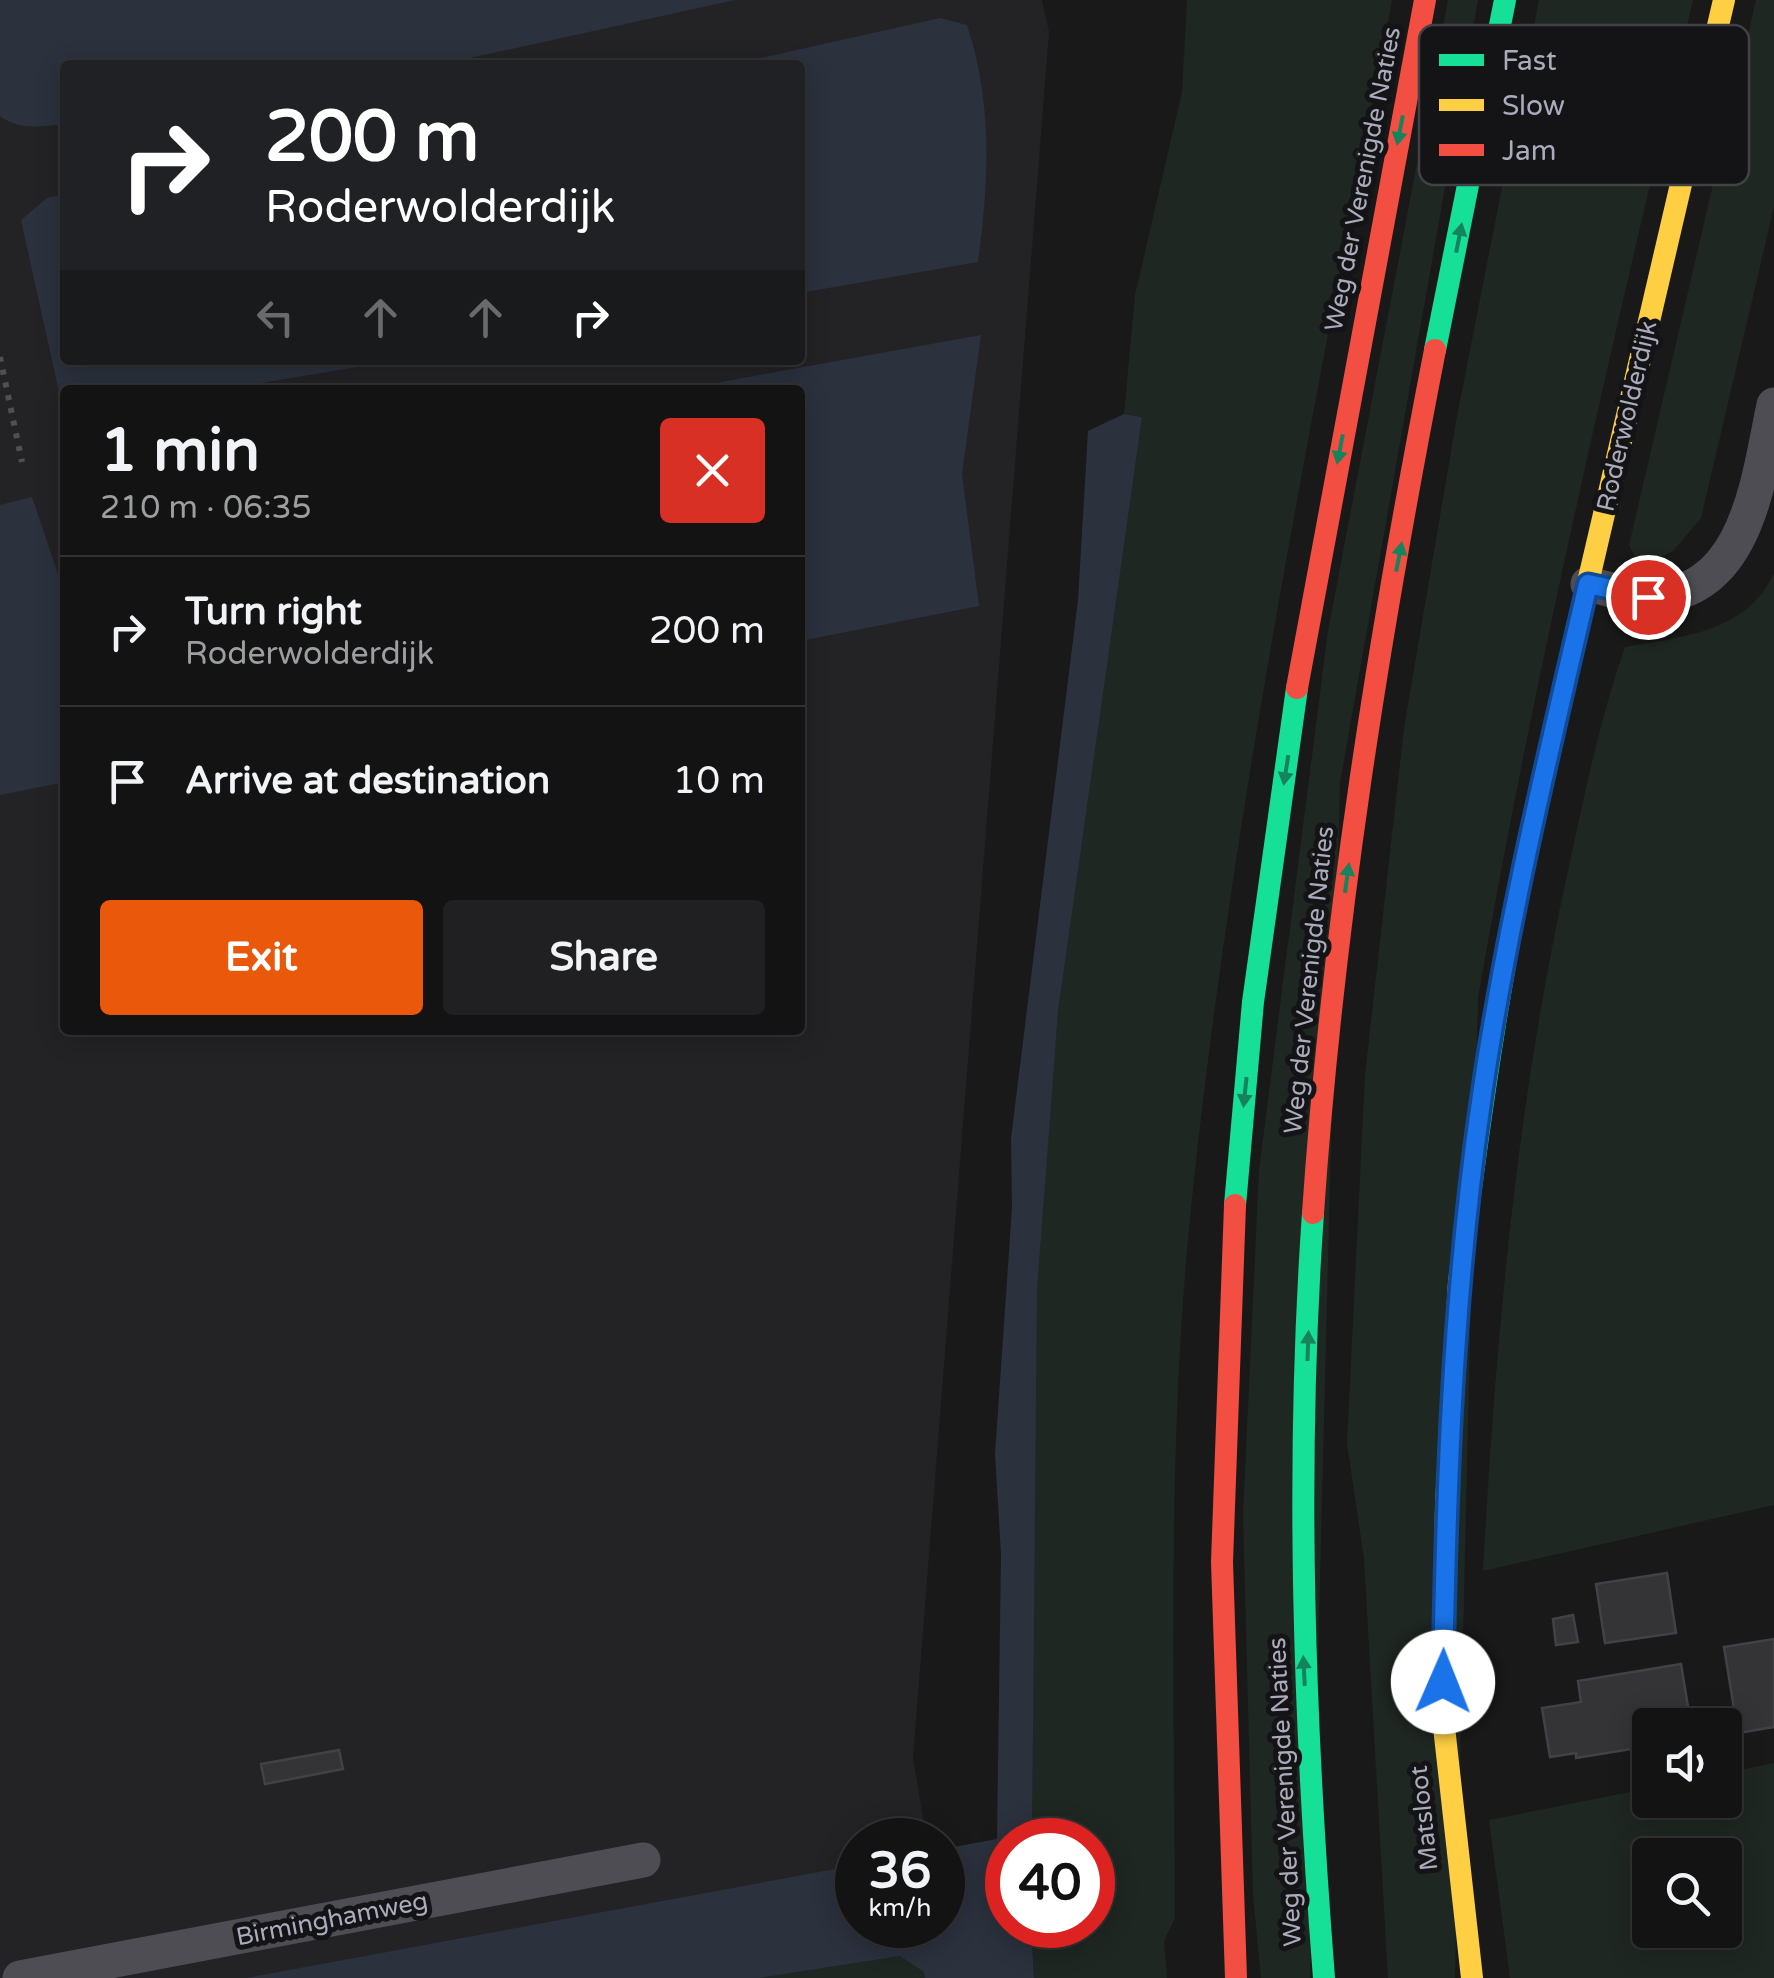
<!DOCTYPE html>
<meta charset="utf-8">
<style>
:root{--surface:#131314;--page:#202022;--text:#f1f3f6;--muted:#9d9ea0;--line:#323234;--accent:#ea580c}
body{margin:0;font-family:"Varela Round",sans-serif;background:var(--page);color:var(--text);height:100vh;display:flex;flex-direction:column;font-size:38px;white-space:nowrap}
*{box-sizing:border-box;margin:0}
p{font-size:32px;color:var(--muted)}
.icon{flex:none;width:55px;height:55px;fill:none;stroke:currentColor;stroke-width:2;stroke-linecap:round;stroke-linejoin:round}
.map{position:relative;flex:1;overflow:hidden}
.drawer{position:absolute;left:60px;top:385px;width:745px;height:650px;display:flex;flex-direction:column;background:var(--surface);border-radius:10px;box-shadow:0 5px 25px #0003,0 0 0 2px var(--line)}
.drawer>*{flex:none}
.top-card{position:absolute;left:60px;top:60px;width:745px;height:305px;border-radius:10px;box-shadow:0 5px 25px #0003,0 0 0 2px var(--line);background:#202124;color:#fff;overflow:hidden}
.controls{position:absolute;left:1632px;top:1708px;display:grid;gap:20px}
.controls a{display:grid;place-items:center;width:110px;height:110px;border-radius:10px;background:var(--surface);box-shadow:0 5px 25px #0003,0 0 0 2px var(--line);font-size:50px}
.speed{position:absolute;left:835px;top:1818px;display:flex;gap:20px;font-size:50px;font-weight:700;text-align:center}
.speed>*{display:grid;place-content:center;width:130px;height:130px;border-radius:50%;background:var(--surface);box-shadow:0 5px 25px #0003,0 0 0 2px var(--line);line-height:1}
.speed small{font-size:25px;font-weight:400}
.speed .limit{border:15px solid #d22;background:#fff;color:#111}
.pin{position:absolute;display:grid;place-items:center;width:85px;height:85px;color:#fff;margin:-42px;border:5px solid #fff;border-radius:50%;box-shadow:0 2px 10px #0007}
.me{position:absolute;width:110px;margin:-55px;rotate:1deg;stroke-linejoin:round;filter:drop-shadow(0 0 8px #0008)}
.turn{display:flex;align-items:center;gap:35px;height:210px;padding:0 40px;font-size:45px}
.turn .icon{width:130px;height:130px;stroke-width:2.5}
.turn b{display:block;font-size:70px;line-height:85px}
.lanes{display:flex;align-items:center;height:95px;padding:0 40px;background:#0003;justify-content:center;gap:50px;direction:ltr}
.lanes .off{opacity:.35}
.round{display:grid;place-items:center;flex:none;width:105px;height:105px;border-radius:10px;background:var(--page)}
.summary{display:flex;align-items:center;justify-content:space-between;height:170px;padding:0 40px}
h1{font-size:60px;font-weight:800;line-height:75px}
.primary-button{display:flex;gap:20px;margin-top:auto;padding:20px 40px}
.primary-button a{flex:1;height:115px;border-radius:10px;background:var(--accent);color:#fff;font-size:40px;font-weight:800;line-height:115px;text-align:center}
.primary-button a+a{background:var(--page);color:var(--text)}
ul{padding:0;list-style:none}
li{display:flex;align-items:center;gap:30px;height:150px;padding:0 40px;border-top:2px solid var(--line)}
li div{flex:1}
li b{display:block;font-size:38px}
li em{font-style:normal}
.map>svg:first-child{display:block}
.built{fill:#232326;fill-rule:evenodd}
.green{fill:#1f2722;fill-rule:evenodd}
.water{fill:#2b313d}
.building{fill:#343436;stroke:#424246;stroke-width:2.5}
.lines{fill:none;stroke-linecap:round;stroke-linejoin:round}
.path{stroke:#4f4f54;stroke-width:6;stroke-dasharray:5 8;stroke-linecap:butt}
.street{stroke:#4e4d53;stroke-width:35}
.fast{stroke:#16e098;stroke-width:22}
.slow{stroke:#ffcf43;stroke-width:22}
.jam{stroke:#f24e42;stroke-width:22}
.oneway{fill:#15845e}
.route-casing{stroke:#114b97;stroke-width:25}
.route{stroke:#1a73e8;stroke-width:18}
.labels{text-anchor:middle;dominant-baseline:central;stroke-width:10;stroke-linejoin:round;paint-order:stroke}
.street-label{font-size:25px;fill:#aaabbb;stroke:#141316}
.key{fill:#141316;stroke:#414148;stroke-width:2.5}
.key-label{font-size:28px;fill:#aaabbb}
</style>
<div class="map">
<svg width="1774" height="1978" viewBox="0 0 1774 1978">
<rect width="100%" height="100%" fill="#19191a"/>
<path class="built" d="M0 0H1042L1049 32 913 1758 927 1840H858V1925L949 1978H0ZM65 65H800V360H65ZM65 390H800V1030H65Z"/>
<g class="green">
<path d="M1187 0H1392C1316 401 1233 802 1191 1208 1167 1443 1174 1682 1175 1918L1164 1941 1167 1978H1034L1031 1925H1092V1840H1032L1034 1440 1030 1281 1058 1012 1141 417 1124 414 1135 295 1182 92Z"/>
<path d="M1448 0H1478L1340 783 1310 1978H1261L1253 1895 1243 1515 1259 1170 1328 631Z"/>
<path d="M1539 0H1693C1616 331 1536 663 1478 998L1455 1978H1388L1364 1559 1347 1443 1365 1075 1404 728 1457 416Z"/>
<path d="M1756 0H1774V207L1701 518 1673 551 1640 567 1629 545Z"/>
<path d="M1774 573V1505L1483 1571C1496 1333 1517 1099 1569 866 1585 792 1600 719 1625 647 1680 637 1747 633 1774 573Z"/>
<path d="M1774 1763V1978H1510L1489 1820 1650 1788V1800H1725V1773ZM1650 1855H1725V1930H1650Z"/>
<path d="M900 1956 924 1972 925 1978H759Z"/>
</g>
<g class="water">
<path d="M0 0H735L438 65H65V124C42 126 19 131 0 116Z"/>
<path d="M940 18 967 25C993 104 989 180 978 262L800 293V65H730Z"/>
<path d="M65 194V360H399L219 390H65V401H61L21 220 47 198Z"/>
<path d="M981 335 962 474 979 606 800 641V390H677Z"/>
<path d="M1124 414 1142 417 1058 1012 1037 1290 1032 1840H1008V1925H1031L1034 1978H925L924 1972 900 1956 759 1978H246L857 1865 858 1925H942L943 1849 997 1839 1001 1554 995 1454 1012 1208 1011 1138 1078 600 1088 431Z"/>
<path d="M32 497 65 595V782L0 795V505Z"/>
</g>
<g class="building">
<path d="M1667 1573 1676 1633 1605 1643 1596 1584Z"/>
<path d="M1573 1615 1578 1642 1556 1645 1553 1619Z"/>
<path d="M1774 1639V1727L1738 1733 1724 1647Z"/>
<path d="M1681 1664 1691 1725H1650V1746L1576 1758V1753L1550 1757 1542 1708 1581 1702 1578 1681Z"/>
<path d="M339 1750 343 1769 265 1784 261 1764Z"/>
</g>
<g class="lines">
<path class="path" d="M0 357 22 462"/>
<g class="street">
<path d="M1588 584C1607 588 1630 597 1649 597 1748 594 1758 480 1774 405"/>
<path d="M20 1978 643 1860"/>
</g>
<g class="fast">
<path d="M1435 350 1505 0"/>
<path d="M1235 1205 1253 1002 1297 688"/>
<path d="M1313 1213C1295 1468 1304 1723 1324 1978"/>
<path d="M1459 1282C1480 1110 1505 940 1544 771"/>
</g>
<g class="slow">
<path d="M1544 771 1724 0"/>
<path d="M1459 1282 1446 1504 1443 1718 1472 1978"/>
</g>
<g class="jam">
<path d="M1297 688 1425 0"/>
<path d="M1235 1205 1222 1562 1236 1978"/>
<path d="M1313 1213C1333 922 1379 636 1435 350"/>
</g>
</g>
<defs><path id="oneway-solid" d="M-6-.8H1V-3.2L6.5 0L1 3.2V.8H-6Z" transform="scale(2.5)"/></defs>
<g class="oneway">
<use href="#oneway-solid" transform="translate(1400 130) rotate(101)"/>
<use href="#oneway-solid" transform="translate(1459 238) rotate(-79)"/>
<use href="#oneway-solid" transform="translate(1340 449) rotate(101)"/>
<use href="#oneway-solid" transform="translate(1399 557) rotate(-79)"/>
<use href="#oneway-solid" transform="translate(1286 770) rotate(99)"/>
<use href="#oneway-solid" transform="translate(1347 878) rotate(-82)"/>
<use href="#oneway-solid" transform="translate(1245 1092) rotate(96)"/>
<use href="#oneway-solid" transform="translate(1308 1346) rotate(-88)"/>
<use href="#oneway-solid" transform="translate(1304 1671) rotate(-93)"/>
</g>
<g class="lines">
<g class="route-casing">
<path id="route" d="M1443 1682C1446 1488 1453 1294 1481 1102 1506 927 1548 756 1588 584L1648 597"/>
</g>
<use href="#route" class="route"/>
</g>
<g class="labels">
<g class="street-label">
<text transform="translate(1363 179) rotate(-79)">Weg der Verenigde Naties</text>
<text transform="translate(1627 416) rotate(-77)">Roderwolderdijk</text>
<text transform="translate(1309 980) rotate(-84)">Weg der Verenigde Naties</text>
<text transform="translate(1285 1792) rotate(-93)">Weg der Verenigde Naties</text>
<text transform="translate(1424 1818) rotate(-96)">Matsloot</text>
<text transform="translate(332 1919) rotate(-11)">Birminghamweg</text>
</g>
</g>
<rect x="1419" y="25" width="330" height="160" rx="15" class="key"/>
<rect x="1439" y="54" width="45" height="12" fill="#16e098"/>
<rect x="1439" y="99" width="45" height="12" fill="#ffcf43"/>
<rect x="1439" y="144" width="45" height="12" fill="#f24e42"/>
<g class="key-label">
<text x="1502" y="70">Fast</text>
<text x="1502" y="115">Slow</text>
<text x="1502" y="160">Jam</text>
</g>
</svg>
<div class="controls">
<a><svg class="icon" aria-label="sound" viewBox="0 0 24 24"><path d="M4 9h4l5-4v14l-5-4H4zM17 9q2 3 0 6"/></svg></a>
<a><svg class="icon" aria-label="search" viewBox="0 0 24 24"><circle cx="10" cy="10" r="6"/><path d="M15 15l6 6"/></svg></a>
</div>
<div class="speed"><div>36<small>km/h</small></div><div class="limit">40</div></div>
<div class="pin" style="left:1648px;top:597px;background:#d93025"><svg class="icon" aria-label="arrive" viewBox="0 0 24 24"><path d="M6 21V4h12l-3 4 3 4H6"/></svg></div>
<svg class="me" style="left:1443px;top:1682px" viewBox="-20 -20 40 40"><circle r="19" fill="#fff"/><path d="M0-13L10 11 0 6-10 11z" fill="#1a73e8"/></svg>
<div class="top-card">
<div class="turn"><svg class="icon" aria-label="right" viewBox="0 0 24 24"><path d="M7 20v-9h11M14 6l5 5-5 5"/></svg><div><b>200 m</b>Roderwolderdijk</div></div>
<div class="lanes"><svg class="icon off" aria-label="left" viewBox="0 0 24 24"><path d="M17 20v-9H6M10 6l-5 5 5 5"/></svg><svg class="icon off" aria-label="ahead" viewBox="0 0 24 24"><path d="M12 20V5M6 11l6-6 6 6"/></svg><svg class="icon off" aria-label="ahead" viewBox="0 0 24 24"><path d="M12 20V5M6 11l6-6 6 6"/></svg><svg class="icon" aria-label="right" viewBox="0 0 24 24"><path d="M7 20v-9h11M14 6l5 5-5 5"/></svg></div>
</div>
<section class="drawer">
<div class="summary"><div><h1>1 min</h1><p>210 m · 06:35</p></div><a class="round" style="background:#d93025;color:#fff"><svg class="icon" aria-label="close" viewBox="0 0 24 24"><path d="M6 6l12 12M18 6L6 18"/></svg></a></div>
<ul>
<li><svg class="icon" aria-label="right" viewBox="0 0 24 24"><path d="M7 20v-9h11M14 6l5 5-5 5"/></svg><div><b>Turn right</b><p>Roderwolderdijk</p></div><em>200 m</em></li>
<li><svg class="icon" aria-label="arrive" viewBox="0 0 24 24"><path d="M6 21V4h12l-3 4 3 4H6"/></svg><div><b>Arrive at destination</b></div><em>10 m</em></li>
</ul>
<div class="primary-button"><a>Exit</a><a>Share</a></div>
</section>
</div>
